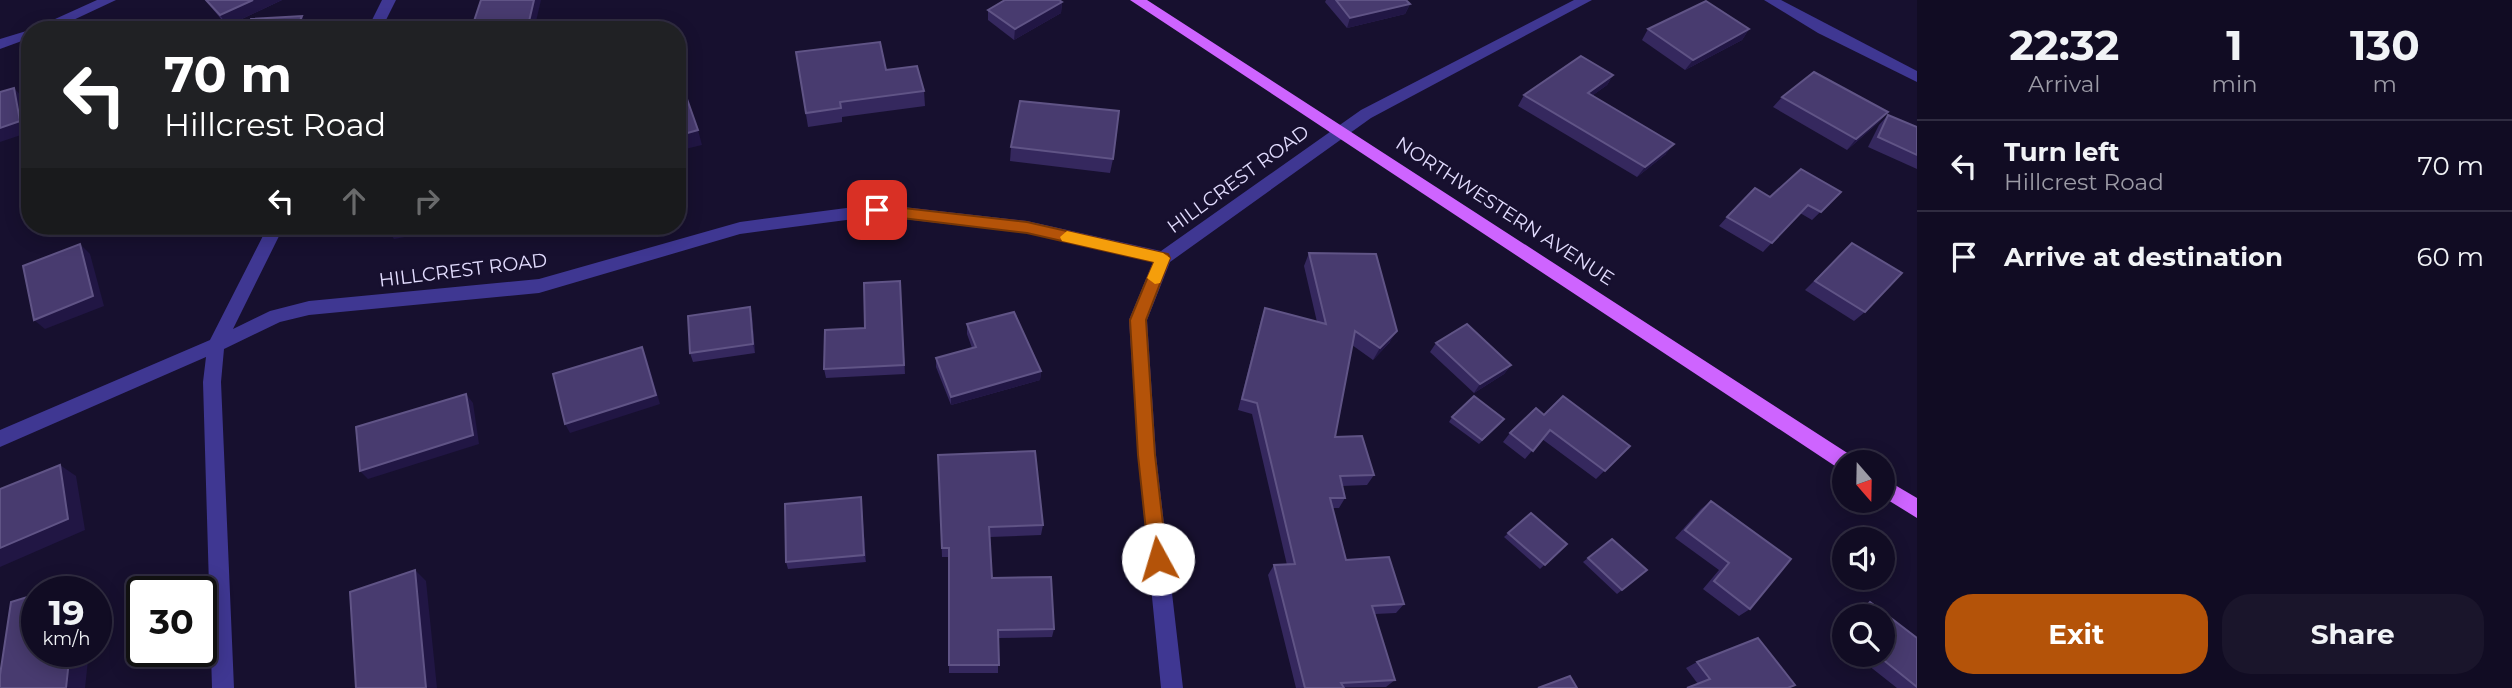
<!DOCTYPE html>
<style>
:root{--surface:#110c23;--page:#1a152b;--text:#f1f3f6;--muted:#9c9ba6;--line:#302c41;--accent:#b45309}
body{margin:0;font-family:Montserrat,sans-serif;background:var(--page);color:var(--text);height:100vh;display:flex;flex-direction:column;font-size:26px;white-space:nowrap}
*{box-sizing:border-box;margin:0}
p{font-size:23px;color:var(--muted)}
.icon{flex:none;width:38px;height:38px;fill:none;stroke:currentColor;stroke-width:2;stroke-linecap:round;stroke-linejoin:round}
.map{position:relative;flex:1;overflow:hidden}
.sheet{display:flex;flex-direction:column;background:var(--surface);width:595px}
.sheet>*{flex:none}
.guide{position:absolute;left:21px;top:21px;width:665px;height:214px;border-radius:28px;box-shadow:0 4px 18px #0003,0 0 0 2px var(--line);background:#202124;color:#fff;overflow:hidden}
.needle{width:46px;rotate:160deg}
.buttons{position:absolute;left:1832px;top:450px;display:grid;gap:14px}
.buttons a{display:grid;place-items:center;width:63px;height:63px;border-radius:50%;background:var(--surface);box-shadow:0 4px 18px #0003,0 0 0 2px var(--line);font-size:35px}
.speed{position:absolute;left:21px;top:576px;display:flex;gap:14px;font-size:35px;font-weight:700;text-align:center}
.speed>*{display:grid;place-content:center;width:91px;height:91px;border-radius:50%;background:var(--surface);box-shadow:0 4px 18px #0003,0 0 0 2px var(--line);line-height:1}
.speed small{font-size:18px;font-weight:400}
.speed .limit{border:4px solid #111;border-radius:10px;background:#fff;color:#111}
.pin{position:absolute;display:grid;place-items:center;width:60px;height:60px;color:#fff;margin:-30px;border-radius:14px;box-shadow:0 4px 10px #0006}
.me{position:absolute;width:77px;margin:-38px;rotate:354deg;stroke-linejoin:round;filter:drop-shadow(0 0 5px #0008)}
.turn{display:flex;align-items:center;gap:24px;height:147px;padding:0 28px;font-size:32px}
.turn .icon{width:91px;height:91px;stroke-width:2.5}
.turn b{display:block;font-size:49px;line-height:60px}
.lanes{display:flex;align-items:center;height:66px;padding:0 28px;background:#0003;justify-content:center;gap:35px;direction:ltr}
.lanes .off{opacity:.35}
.eta{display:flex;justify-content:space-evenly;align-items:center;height:119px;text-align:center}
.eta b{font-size:42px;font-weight:700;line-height:49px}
.action{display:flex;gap:14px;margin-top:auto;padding:14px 28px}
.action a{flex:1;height:80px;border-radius:28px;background:var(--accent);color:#fff;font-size:28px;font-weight:700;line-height:80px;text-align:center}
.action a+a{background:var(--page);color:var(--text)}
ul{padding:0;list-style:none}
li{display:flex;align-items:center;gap:21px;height:91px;padding:0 28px;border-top:2px solid var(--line)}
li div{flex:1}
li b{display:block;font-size:26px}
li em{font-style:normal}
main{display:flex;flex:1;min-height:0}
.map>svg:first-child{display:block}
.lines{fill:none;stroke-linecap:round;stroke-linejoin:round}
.minor{fill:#3f3792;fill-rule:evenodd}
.primary{fill:#ce64ff;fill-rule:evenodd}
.wall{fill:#35285e}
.shaded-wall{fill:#211644}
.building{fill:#483b6f;stroke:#605486;stroke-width:2}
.route{fill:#b45309;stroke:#753606;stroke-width:2}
.slow{fill:#f59e0b}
.labels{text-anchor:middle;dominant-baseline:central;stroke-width:5;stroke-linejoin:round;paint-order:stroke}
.street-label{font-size:19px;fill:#e3ddff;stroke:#17102f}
</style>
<main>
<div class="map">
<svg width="1917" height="688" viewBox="0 0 1917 688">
<rect width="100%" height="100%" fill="#17102f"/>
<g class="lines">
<g class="minor">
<path d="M97 0H116L52 30H30V38L0 49V39L33 29Z"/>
<path d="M382 0H396L381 30H367Z"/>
<path d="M1574 0H1592L1371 118 1170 262 1147 320 1156 455 1183 688H1161L1138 455 1129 320 1153 262 1027 233 877 216 740 234 539 293 309 315 280 322 224 349 221 382 234 688H212L203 382 206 357 0 447V430L210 340 268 226H284L233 329 270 311 309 301 539 279 740 222 877 204 1027 221 1161 251 1361 110Z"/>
<path d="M1764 0H1781L1917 71V82L1818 33Z"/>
</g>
<g class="primary">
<path d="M1130 0H1147L1852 456 1854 462H1844V470L1838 468Z"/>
<path d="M1883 478 1917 498V518L1883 497Z"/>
</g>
</g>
<g class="wall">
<path d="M205 0H282L227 26Z"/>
<path d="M1326 0H1406L1410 4 1405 14 1347 28 1325 2Z"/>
<path d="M1062 2 1061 13 1014 40 988 20V10Z"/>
<path d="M1648 29H1749L1742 40 1685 70 1642 40Z"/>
<path d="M796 52 886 70 924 91 925 106 842 117V122L808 127Z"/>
<path d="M1613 75 1607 85 1593 95 1666 154 1637 177 1518 106 1524 95Z"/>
<path d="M1782 97 1888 112 1878 123 1847 150 1773 107Z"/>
<path d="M1888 115 1917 127V169L1868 147 1879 125Z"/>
<path d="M1011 147 1113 159 1110 173 1010 161Z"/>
<path d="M1841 192 1812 220 1800 213 1763 252 1719 226 1727 217 1770 197Z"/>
<path d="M1852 243 1865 312 1854 321 1805 290Z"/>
<path d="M1309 253 1390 342 1373 360 1352 345 1335 437 1374 475 1367 485 1342 486 1345 498 1339 508H1332L1346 560 1404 604 1396 613 1375 614 1395 680 1386 687 1296 688 1268 575 1274 565H1287L1252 414 1238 410 1261 320 1265 308 1317 322 1304 266Z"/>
<path d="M900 281 905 374 826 378 824 369 865 328Z"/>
<path d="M750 307 752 316 755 353 693 362 690 353Z"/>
<path d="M967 324 1041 371 1040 380 951 405 936 367V358L972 348 967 334Z"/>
<path d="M1436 343 1511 365 1504 374 1474 393 1430 352Z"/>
<path d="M1544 415 1630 446 1596 479 1542 439 1525 459 1503 442 1510 433Z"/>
<path d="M1452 417 1501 423 1479 444 1449 422Z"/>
<path d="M938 455 1043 525 1041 535 990 537 992 578 1054 629 1052 637 998 638V673H949V557H942Z"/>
<path d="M861 497 866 562 788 569 786 562Z"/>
<path d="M1711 501 1750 609 1739 616 1703 589 1719 570 1675 538 1701 509Z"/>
<path d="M1531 513 1567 544 1540 569 1504 537Z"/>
<path d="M1612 539 1647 570 1617 594 1583 562Z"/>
<path d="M1870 602 1917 638V688H1897L1854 654H1883V616H1851L1857 609Z"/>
<path d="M1844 622V647L1836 641 1842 635 1836 631Z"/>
<path d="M1697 662 1789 688 1698 684 1686 668Z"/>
</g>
<g class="shaded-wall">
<path d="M253 0H282L227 26 220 15Z"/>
<path d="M534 0H541L534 30H527Z"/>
<path d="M1062 2 1061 13 1014 40 1015 29Z"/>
<path d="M1410 4 1405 14 1347 28 1350 18Z"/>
<path d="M302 16 310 30H296Z"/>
<path d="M1749 29 1742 40 1685 70 1693 60Z"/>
<path d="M1613 75 1607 85 1582 103 1588 93Z"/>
<path d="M14 88 23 98 30 132 0 142V128Z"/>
<path d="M1888 112 1878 123 1847 150 1856 139Z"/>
<path d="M698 130 702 145 677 151V136Z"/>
<path d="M1674 144 1666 154 1637 177 1645 167Z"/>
<path d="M385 226H464L394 239Z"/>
<path d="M80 244 90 254 104 306 45 329 34 320Z"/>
<path d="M750 307 752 316 755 353 753 344Z"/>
<path d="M1397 331 1390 342 1373 360 1380 348Z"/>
<path d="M642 347 646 356 660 404 570 433 565 424Z"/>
<path d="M1511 365 1504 374 1474 393 1480 384Z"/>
<path d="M1041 371 1040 380 951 405V397Z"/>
<path d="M466 394 473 403 479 444 368 479 360 471Z"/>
<path d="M60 465 76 476 85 530 0 567V548Z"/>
<path d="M861 497 862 505 866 562 864 555Z"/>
<path d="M415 570 426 581 437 688H426Z"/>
<path d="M78 582 95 592H77Z"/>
<path d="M70 651H89L85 688H66Z"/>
</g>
<g class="building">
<path d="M206 0H253L220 15Z"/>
<path d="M481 0H534L527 30H451L453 25 473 24Z"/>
<path d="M1005 0H1059L1062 2 1015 29 988 10Z"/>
<path d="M1336 0H1406L1410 4 1350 18Z"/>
<path d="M1706 1 1749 29 1693 60 1648 29Z"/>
<path d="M302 16 296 30H246L251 19Z"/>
<path d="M880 42 886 70 917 66 924 91 840 102 841 108 806 113 796 52Z"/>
<path d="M1581 56 1613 75 1588 93 1674 144 1645 167 1524 95Z"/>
<path d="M1814 72 1888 112 1856 139 1782 97Z"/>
<path d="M681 82 698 130 677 136V83Z"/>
<path d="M14 88 20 121 0 128V92Z"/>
<path d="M1020 101 1119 111 1113 159 1011 147Z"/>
<path d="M1888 115 1917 127V155L1878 137Z"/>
<path d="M1801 169 1841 192 1821 212 1808 205 1772 243 1727 217 1755 188 1770 197Z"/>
<path d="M1852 243 1902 273 1865 312 1815 281Z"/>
<path d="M80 244 93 296 34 320 23 266Z"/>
<path d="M1309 253 1376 254 1397 331 1380 348 1355 331 1335 437 1362 436 1374 475 1340 476 1345 498H1330L1346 560 1389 557 1404 604 1372 606 1395 680 1341 683 1344 688H1305L1274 565 1295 564 1257 403 1242 399 1265 308 1326 324Z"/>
<path d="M900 281 904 365 824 369 825 330 865 328 864 283Z"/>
<path d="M750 307 753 344 690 353 688 316Z"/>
<path d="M1014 312 1041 371 951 397 936 358 976 347 967 324Z"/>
<path d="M1467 324 1511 365 1480 384 1436 343Z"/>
<path d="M642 347 656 395 565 424 553 374Z"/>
<path d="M466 394 473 435 360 471 356 427Z"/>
<path d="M1474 396 1504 419 1482 440 1452 417Z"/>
<path d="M1563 396 1630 446 1605 471 1550 430 1533 451 1510 433 1536 408 1544 415Z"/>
<path d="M1035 451 1043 525 989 527 992 578 1051 577 1054 629 998 630 999 665H949V548H942L938 455Z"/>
<path d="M60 465 68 519 0 548V489Z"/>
<path d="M861 497 864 555 786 562 785 504Z"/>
<path d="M1711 501 1791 559 1750 609 1714 581 1729 563 1685 530Z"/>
<path d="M1531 513 1567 544 1545 565 1508 533Z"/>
<path d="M1612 539 1647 570 1622 590 1588 558Z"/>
<path d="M415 570 426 688H356L350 592Z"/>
<path d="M78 582 77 592H45Z"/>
<path d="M37 594V651H70L66 688H0V675L11 602Z"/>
<path d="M1870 602 1917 638V687L1876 654H1883V616H1857Z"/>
<path d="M1758 638 1795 685 1788 688H1687L1710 679 1697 662Z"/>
<path d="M1570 676 1577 688H1538Z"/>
</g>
<path class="route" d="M877 205 1027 222 1168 254 1170 258 1146 320 1155 455 1167 559 1164 565 1158 567 1152 565 1149 559 1138 455 1130 320 1154 262 1027 233 877 215 869 210Z"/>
<path class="slow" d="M1067 231 1163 253 1170 258 1160 283 1155 284 1147 278 1154 262 1062 241 1060 237Z"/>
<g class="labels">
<g class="street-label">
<text transform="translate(1238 179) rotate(-36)">HILLCREST ROAD</text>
<text transform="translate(1505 211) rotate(33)">NORTHWESTERN AVENUE</text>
<text transform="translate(463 270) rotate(-7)">HILLCREST ROAD</text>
</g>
</g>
</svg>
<div class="buttons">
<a><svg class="needle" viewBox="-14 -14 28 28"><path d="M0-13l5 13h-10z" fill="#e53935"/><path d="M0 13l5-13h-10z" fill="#9c9ba6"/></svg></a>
<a><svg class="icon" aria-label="sound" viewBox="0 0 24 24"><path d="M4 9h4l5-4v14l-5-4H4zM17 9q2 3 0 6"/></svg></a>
<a><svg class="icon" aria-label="search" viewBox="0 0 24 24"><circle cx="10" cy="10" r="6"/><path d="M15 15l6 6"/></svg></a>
</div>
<div class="speed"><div>19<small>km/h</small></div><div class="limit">30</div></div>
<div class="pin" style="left:877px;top:210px;background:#d93025"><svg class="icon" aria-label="arrive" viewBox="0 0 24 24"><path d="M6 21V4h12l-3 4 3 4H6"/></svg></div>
<svg class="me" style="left:1158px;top:559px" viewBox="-20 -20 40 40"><circle r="19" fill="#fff"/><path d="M0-13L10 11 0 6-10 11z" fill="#b45309"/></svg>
<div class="guide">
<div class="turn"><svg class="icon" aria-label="left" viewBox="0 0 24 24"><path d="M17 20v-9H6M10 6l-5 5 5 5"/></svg><div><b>70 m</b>Hillcrest Road</div></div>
<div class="lanes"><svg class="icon" aria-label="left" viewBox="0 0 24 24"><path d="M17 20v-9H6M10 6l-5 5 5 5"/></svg><svg class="icon off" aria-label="ahead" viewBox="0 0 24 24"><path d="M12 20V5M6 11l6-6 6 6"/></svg><svg class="icon off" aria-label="right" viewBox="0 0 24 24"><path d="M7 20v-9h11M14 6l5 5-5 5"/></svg></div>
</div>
</div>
<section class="sheet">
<div class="eta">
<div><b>22:32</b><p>Arrival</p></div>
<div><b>1</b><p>min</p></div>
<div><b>130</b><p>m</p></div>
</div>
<ul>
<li><svg class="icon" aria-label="left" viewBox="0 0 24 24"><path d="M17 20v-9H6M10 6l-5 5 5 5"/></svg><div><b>Turn left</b><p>Hillcrest Road</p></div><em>70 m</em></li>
<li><svg class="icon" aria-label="arrive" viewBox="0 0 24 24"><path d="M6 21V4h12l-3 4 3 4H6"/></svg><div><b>Arrive at destination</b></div><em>60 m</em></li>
</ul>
<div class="action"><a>Exit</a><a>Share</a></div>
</section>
</main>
